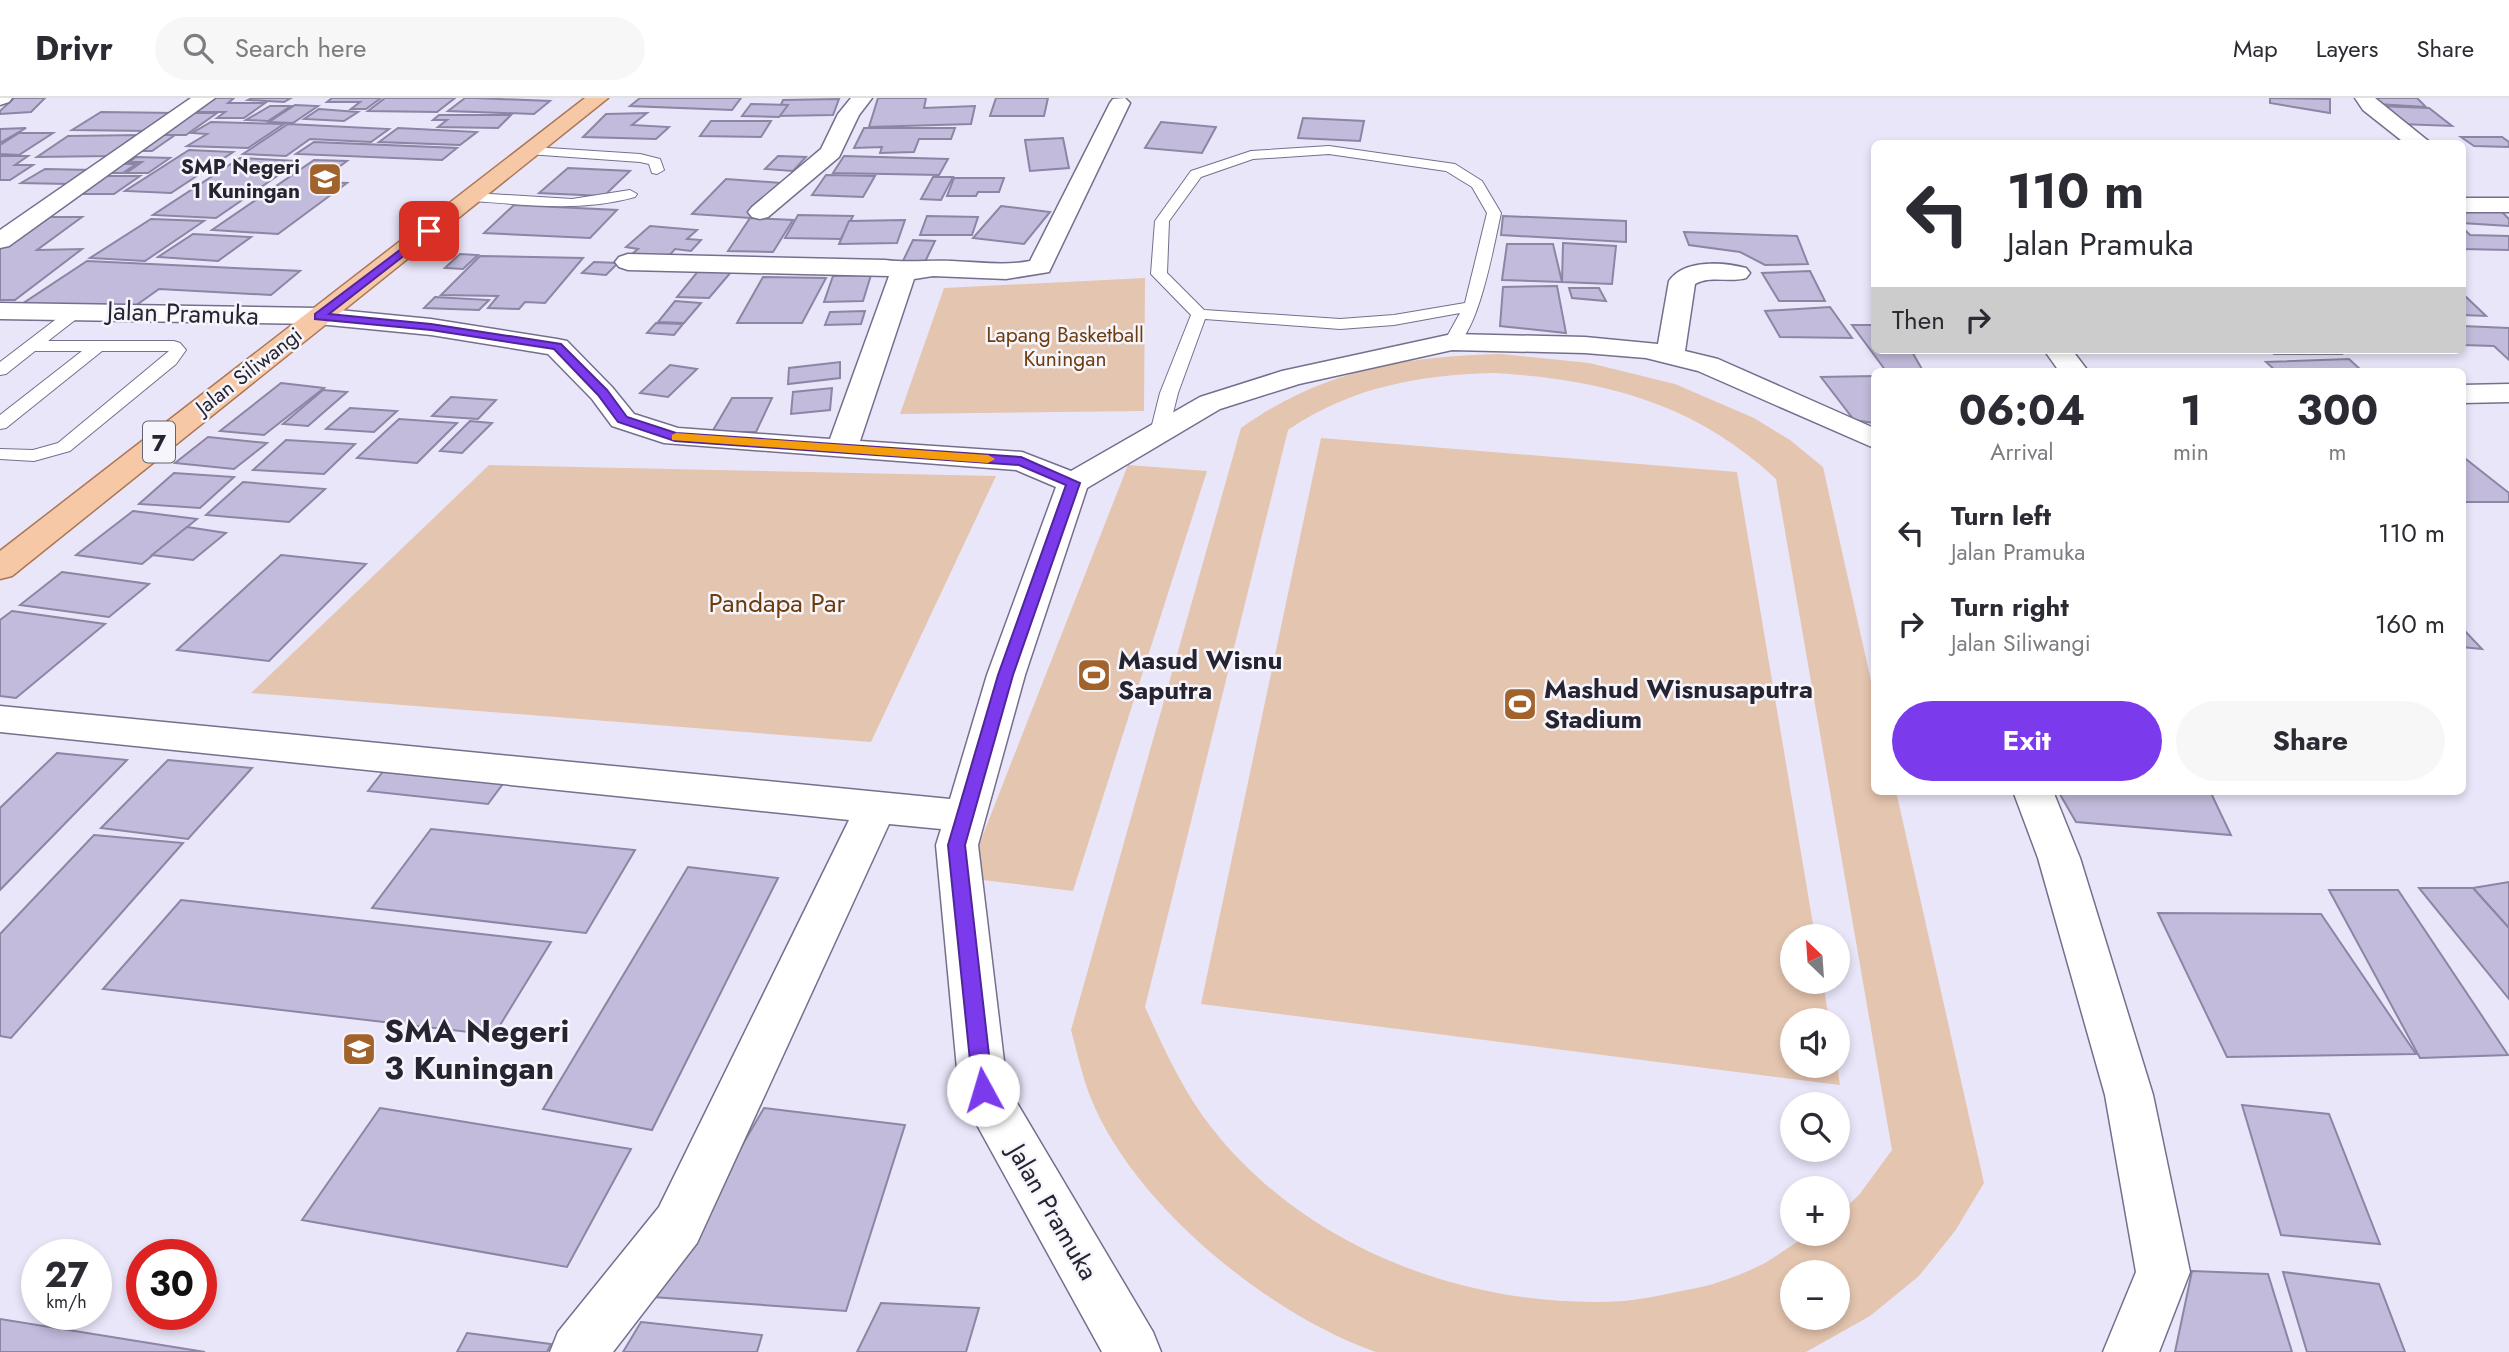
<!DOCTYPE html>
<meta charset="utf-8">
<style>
:root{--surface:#fff;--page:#f7f7f7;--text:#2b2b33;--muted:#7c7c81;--line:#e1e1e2;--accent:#7c3aed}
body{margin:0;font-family:Jost,sans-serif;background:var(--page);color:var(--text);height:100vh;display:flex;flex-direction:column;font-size:26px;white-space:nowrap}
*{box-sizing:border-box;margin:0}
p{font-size:23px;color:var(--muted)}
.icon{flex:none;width:38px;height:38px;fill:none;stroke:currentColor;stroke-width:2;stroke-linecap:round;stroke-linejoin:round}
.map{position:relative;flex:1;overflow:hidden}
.panel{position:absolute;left:1871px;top:270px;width:595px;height:427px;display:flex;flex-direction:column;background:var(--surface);border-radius:10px;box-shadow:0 4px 10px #0003}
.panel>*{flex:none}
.hud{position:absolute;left:1871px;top:42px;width:595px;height:214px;border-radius:10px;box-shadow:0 4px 10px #0003;background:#fff;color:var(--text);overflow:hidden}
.needle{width:46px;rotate:335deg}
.buttons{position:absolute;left:1780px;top:826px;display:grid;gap:14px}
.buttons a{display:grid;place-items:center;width:70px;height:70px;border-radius:50%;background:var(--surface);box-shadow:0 4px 10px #0003;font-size:35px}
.speed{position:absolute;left:21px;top:1141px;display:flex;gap:14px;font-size:35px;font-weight:700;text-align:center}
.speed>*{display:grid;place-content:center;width:91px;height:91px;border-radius:50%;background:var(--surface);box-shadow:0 4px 10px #0003;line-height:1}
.speed small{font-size:18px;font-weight:400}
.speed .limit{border:10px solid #d22;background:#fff;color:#111}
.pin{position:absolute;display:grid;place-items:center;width:60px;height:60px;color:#fff;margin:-30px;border-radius:14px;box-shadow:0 4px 10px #0006}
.me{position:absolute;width:77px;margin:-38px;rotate:354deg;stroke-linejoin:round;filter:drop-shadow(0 0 5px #0008)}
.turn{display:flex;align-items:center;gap:24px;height:147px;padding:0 21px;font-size:32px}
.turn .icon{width:91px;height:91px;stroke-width:2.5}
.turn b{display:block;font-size:49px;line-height:60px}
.then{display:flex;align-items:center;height:66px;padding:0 21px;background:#0003;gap:14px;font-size:26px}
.eta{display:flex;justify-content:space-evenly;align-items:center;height:119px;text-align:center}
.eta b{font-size:42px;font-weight:700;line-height:49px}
.primary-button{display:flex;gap:14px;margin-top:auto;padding:14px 21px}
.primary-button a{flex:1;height:80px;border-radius:42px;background:var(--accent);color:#fff;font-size:28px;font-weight:700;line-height:80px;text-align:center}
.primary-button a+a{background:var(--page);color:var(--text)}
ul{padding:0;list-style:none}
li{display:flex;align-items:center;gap:21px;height:91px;padding:0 21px}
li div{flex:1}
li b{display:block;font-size:26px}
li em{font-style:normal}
header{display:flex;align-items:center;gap:42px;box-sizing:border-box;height:98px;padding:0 35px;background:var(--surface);border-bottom:2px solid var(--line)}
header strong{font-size:33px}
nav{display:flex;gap:38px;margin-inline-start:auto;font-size:24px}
.search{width:490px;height:63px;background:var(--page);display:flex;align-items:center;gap:18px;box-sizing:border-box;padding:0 24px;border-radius:38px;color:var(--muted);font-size:26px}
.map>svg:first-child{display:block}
.green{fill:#e4c5af;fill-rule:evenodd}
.building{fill:#c2bbdb;stroke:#8c85a4;stroke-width:2}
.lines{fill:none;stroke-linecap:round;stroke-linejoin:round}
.lane-casing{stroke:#756f8d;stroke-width:2}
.street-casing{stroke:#756f8d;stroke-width:3}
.primary-casing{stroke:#a75;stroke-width:3}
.lane{fill:#fff;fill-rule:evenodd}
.street{fill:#fff;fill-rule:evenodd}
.primary{fill:#f7c8a5;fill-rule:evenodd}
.route{fill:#7c3aed;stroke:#51269a;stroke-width:2}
.slow{fill:#f59e0b}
.labels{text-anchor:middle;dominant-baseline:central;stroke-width:5;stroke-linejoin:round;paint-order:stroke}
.far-poi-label{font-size:21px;font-weight:bold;fill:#272431;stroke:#f6f5fc;text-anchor:end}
.far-park-label{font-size:21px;fill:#6d3b0c;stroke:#f6f5fc}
.far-street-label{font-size:21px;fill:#272431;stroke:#f6f5fc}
.shield{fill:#f6f5fc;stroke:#65636e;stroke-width:2}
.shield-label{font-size:24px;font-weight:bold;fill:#272431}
.street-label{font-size:26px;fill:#272431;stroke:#f6f5fc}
.park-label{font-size:26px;fill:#6d3b0c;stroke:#f6f5fc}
.poi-label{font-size:26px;font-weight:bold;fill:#272431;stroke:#f6f5fc;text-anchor:start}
.near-poi-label{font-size:32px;font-weight:bold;fill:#272431;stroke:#f6f5fc;text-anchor:start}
</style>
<header>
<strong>Drivr</strong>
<div class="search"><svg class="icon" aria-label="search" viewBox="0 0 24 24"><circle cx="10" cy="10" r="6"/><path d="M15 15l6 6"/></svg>Search here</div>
<nav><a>Map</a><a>Layers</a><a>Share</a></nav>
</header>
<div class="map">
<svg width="2509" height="1254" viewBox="0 0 2509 1254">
<rect width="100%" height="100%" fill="#eae6fa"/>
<g class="green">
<path d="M1145 180 1144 313 900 316 944 190Z"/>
<path d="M1501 256 1589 265 1675 286 1754 320 1790 342 1823 369 1874 596V693H1896L1984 1085 1955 1133 1919 1178 1870 1218 1806 1254H1376C1269 1217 1132 1106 1090 998 1082 977 1077 954 1071 932L1241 330C1321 273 1403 258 1501 256ZM1493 275C1602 281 1695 305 1776 381L1892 1052 1859 1097 1838 1116V1136C1831 1136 1823 1135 1816 1136 1801 1138 1777 1159 1761 1167 1741 1177 1714 1187 1692 1191 1670 1195 1646 1201 1624 1203 1471 1212 1307 1152 1211 1029 1183 993 1164 951 1145 909L1288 332C1351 289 1419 277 1493 275ZM1792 1174H1838V1220H1792Z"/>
<path d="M1321 340 1737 374 1815 838H1792V884H1823L1829 922H1792V968H1837L1840 987 1201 906Z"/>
<path d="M489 367 996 378 871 644 251 595Z"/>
<path d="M1128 367 1207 373 1073 793 966 780Z"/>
</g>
<g class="building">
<path d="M14 0H45L31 14 0 16V13Z"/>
<path d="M213 0H234L228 5H265L244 20H217L225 14H194Z"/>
<path d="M252 0H291L284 4 248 2Z"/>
<path d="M332 0H381L366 11H351L360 4H327Z"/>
<path d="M385 0H455L437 14 368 13Z"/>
<path d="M465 0H475L550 3 534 16 448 13Z"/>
<path d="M640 0H741L732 12 630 8Z"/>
<path d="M878 0H926L924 10 975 8 971 26 869 29Z"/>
<path d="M996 0H1048L1044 18H990Z"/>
<path d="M2270 0 2330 1V15L2270 5Z"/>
<path d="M2372 0H2417L2426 9 2377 6Z"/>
<path d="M839 1 833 17 776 18 783 2Z"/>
<path d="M751 6 788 7 779 19 742 18Z"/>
<path d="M295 7 318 8 293 25 269 24Z"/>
<path d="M270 8H291L268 23 246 22Z"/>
<path d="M2378 8 2429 10 2452 28 2400 26Z"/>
<path d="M319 11 358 14 344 23 304 21Z"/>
<path d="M101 14 176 15 150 33 72 32Z"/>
<path d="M189 15H217L186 37H158Z"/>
<path d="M647 15 632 27 669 29 656 41 583 39 606 16Z"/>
<path d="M439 17H511L498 30 438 29 447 22H433Z"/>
<path d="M1303 20 1364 23 1360 43 1298 40Z"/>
<path d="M711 23H771L761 39 700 38Z"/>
<path d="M211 24 284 26 248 50 187 48 207 36 192 35Z"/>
<path d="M1161 24 1216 29 1202 55 1145 50Z"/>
<path d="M288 26 389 31 371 44 310 41 286 58 243 56Z"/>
<path d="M26 30 0 45V31Z"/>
<path d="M398 30 477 34 460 47 379 44Z"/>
<path d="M864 30H955L951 41H919L914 54 880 55 882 49 854 50Z"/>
<path d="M19 35H53L19 57 0 56V47Z"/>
<path d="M139 37 110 58 37 59 68 38Z"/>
<path d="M154 37H175L152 53H130Z"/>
<path d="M2461 39H2502L2509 44V49L2474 48Z"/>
<path d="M1063 40 1069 70 1030 73 1025 42Z"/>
<path d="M314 44 457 50 442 62 296 56Z"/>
<path d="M189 52 233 54 171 95 125 93Z"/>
<path d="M0 58H28L15 67H33L10 82H0Z"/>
<path d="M778 58 806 59 793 73 765 71Z"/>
<path d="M844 58 948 61 939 77 833 75Z"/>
<path d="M136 59 170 60 148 75H126L142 64H129Z"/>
<path d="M240 60 299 63 216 120 153 117Z"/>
<path d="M314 62 347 63 319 84 347 85 278 136 212 132Z"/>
<path d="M113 66H136L123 75H99Z"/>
<path d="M568 70 630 73 604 98 539 95Z"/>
<path d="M45 71 91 72 69 86 21 85Z"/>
<path d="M826 77 875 78 863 99 812 97Z"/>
<path d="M98 78H140L114 96H72Z"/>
<path d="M933 79H953L941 102 921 101Z"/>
<path d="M954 80H1004L999 94H978L976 98H947Z"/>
<path d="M726 81 782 85 750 120 692 116Z"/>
<path d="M514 107 617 112 590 140 484 135Z"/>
<path d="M1001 108 1050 114 1024 146 973 140Z"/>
<path d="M2462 109 2499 111 2509 121V128L2462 125Z"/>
<path d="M798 117 853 118 841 141 785 140Z"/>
<path d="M927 118 978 119 972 137H920Z"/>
<path d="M1503 118 1626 123V144L1501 137Z"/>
<path d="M38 119H82L37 152 82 151 15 202H0V146Z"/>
<path d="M750 120 793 122 773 154 728 153Z"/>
<path d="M151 121 204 123 145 163 90 160Z"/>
<path d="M905 122 897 145 839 146 849 123Z"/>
<path d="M650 128 697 132 687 141 701 142 691 153 675 151 668 159 632 156 638 151 626 149Z"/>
<path d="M2462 129 2470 137 2509 138V152L2462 151Z"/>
<path d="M1684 134 1797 138 1808 166 1765 167 1740 154 1689 147Z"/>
<path d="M193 136 251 139 218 163 158 159Z"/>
<path d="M913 142 935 143 924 166 902 165Z"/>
<path d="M1563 145 1616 148 1612 186 1562 184Z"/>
<path d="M1507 146H1553L1562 184 1502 182Z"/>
<path d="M460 156 478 157 463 171 445 170Z"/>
<path d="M480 158 583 160 545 205 525 204 519 211 488 210 498 198 441 197Z"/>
<path d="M87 163 300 173 271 197 159 191 131 211 22 206Z"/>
<path d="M594 164 618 165 606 177 582 175Z"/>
<path d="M699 172 731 174 709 200 677 199Z"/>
<path d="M1810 173 1825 203H1779L1762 175Z"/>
<path d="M871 177 863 203 824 204 833 178Z"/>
<path d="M763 179 826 180 802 225H737Z"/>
<path d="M1557 188 1566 235 1500 228 1503 189Z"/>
<path d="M1569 190H1599L1606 203 1572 200Z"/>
<path d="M2462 195 2486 218 2462 217Z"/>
<path d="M435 199 489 202 479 212 424 210Z"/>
<path d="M675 203 701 205 684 225 658 224Z"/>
<path d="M1830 209 1852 240 1780 239 1765 213Z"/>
<path d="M865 213 861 226 825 227 830 214Z"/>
<path d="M656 225 683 226 674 237 647 235Z"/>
<path d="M1852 227H1874V252H1911L1923 273H1886Z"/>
<path d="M2462 228 2509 230V262L2494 248 2462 247Z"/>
<path d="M2271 252H2336L2341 256H2274Z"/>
<path d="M2349 261 2362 273H2276L2266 264Z"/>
<path d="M840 264V280L788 286 789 270Z"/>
<path d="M670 267 697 271 668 299 640 295Z"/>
<path d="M1874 278V325L1854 322 1821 279Z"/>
<path d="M281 285 324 290 264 337 220 333Z"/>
<path d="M832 290 830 312 791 316 793 294Z"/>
<path d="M323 292 347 294 308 328 283 326Z"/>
<path d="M451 299 496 302 478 321 432 318Z"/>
<path d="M732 300H772L756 334H712Z"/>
<path d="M350 310 397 313 374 334 326 331Z"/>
<path d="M399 321 457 325 417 365 357 360Z"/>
<path d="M470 323 492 325 462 355 440 353Z"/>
<path d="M208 339 267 345 234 371 175 365Z"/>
<path d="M286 342 355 346 324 376 253 372Z"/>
<path d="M2462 358 2509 395V404H2462Z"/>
<path d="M174 375 234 379 200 410 139 406Z"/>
<path d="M243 384 325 391 289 424 206 417Z"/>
<path d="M133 413 197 421 142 466 76 457Z"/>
<path d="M187 429 226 435 193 462 152 457Z"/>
<path d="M281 457 366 466 269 563 177 552Z"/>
<path d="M62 474 149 486 109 519 20 507Z"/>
<path d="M12 513 105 526 16 600 0 598V522Z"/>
<path d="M2462 530 2482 551 2462 549Z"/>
<path d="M57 655 127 662 0 792V710Z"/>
<path d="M168 662 252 670 188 741 101 730Z"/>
<path d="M385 671 505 683 488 706 368 693Z"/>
<path d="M2058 693H2210L2231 737 2076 724Z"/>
<path d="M431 731 635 752 586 835 372 810Z"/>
<path d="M94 737 183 745 11 940 0 938V836Z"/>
<path d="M688 769 778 780 652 1032 543 1011Z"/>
<path d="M2509 784V830L2473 790Z"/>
<path d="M2419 790H2473L2509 830V901Z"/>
<path d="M2329 792H2398L2508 957 2420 960Z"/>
<path d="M181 802 551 844 494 937 103 891Z"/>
<path d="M2158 815 2321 816 2416 956 2227 959Z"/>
<path d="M2242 1007 2329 1016 2380 1146 2281 1137Z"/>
<path d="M380 1010 631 1051 567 1169 302 1122Z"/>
<path d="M764 1010 905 1027 846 1213 653 1199Z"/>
<path d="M2192 1173 2268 1176 2292 1254H2175Z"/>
<path d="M2283 1174 2379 1186 2405 1254H2307Z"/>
<path d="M881 1205 979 1210 966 1254H857Z"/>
<path d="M0 1221 205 1254H0Z"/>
<path d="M641 1224 762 1237 757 1254H623Z"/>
<path d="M467 1235 551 1246 547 1254H457Z"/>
</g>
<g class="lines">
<g class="lane-casing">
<g id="lane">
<path d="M1329 48 1455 66 1482 83 1501 115C1495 141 1478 242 1452 249L1444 244 1460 215 1394 227 1340 231 1205 221 1178 295 1168 335 1159 340 1153 339 1150 335 1160 295 1191 217 1151 176 1155 123 1191 73 1251 53ZM1329 56 1446 73 1472 89 1487 115 1465 205 1394 217 1340 221 1204 212 1167 175 1169 123 1201 79 1253 61Z"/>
<path d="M533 49 640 56 660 61 664 72 657 76 652 75 649 66 640 64 528 56V50Z"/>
<path d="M630 92 637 96 635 99C581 114 529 107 474 103L467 99 474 95 572 101Z"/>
<path d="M78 207 84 209 86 212 84 215 48 243H174L180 245 186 252 176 266 70 353 34 363 0 361V351L33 352 58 345 169 253H102L6 330 0 331V317L82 253H35L6 276 0 277V264L72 209Z"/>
</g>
</g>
<g class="street-casing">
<g id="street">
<path d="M0 0H12L9 4 0 7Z"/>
<path d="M191 0H215L9 148 0 150V132Z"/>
<path d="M851 0H872L859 17 839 59 768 119 760 121 752 119 748 114 752 109 821 51 838 16Z"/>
<path d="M1125 0 1130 5 1049 174 1006 181 933 178 914 181 860 343 1022 354 1071 373 1200 299 1282 273 1452 236 1585 239 1658 246 1669 183C1684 161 1723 164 1746 170L1750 175 1746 180C1729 185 1710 177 1695 186L1685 253 1718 261 1874 330V350L1698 273 1646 260 1585 255 1452 252 1299 286 1220 311 1087 390 1025 577 978 747 1007 988 1153 1234 1161 1254H1102L966 1007 959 992 936 747 941 731 889 726 697 1145 613 1254H550L558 1234 659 1109 849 722 0 634V608L950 701 987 577 1056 389 1016 372 664 345 612 328 592 301 548 256 431 237 318 226 0 221V205L318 210 431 221 557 241 567 243 612 289 634 316 678 330 830 341 889 178 628 172 619 169 615 164 619 159 628 156 885 162C908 165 929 162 952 163 978 164 1005 168 1030 163L1110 5 1113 1Z"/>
<path d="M2355 0H2375L2432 46H2406L2363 12Z"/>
<rect x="2462" y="100" width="47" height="14"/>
<path d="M2044 252H2072L2088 273H2059Z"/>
<path d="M2509 286V304L2462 305V287Z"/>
<path d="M2013 693H2053L2080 760 2153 997 2190 1174 2159 1254H2103L2136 1174 2105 997 2038 760Z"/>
</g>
</g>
<g class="primary-casing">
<path id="primary" d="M585 0H608L12 478 0 481V453Z"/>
</g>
<use href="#lane" class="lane"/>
<use href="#street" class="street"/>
<use href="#primary" class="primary"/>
</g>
<path class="route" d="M429 130 433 131V135L329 216 431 226 561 246 607 292 627 319 676 335 1021 359 1080 385 1013 577 965 747 993 992 990 998 983 1001 976 998 973 992 948 747 998 577 1066 387 1019 367 675 343 618 324 598 297 554 251 431 232 315 221V216Z"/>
<path class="slow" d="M676 335 988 357 995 361 988 365 672 342V337Z"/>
<defs>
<g id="school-square" transform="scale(1.75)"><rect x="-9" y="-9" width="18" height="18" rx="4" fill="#a2622c" stroke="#f6f5fc"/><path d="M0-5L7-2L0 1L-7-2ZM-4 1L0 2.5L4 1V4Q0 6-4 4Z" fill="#fff"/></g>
<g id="stadium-square" transform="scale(1.75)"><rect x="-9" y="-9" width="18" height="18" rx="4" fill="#a2622c" stroke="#f6f5fc"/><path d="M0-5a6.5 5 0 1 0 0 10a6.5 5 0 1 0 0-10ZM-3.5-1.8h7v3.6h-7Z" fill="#fff"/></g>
</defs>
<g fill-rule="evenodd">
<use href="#school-square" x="325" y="81"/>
<use href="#stadium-square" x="1094" y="577"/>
<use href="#stadium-square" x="1520" y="606"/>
<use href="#school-square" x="359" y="951"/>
</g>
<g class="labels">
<g class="far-poi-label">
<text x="300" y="69">SMP Negeri<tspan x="300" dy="24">1 Kuningan</tspan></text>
</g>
<g class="far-park-label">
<text x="1065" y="237">Lapang Basketball<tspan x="1065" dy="24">Kuningan</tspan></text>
</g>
<g class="far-street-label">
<text transform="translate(249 273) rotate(-38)">Jalan Siliwangi</text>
</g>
<rect class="shield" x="143" y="323.5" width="32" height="41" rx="5"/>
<g class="shield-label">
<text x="159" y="344">7</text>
</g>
<g class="street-label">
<text transform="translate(183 215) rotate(2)">Jalan Pramuka</text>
<text transform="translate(1053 1114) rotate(60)">Jalan Pramuka</text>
</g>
<g class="park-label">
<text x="777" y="505">Pandapa Par</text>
</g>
<g class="poi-label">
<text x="1118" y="562">Masud Wisnu<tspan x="1118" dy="30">Saputra</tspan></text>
<text x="1544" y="591">Mashud Wisnusaputra<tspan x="1544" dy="30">Stadium</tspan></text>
</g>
<g class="near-poi-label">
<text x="384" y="933">SMA Negeri<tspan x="384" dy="37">3 Kuningan</tspan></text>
</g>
</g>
</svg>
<div class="buttons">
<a><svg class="needle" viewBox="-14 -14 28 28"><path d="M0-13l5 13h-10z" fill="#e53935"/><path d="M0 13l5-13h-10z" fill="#7c7c81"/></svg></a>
<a><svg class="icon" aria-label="sound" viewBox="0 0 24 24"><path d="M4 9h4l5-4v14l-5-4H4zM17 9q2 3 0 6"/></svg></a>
<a><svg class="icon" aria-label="search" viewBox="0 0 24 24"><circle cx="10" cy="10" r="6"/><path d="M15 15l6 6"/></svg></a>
<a>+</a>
<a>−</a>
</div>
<div class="speed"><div>27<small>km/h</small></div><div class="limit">30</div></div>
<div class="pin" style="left:429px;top:133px;background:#d93025"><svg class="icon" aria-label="arrive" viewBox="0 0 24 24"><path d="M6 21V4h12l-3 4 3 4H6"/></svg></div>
<svg class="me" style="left:983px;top:992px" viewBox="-20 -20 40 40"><circle r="19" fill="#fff"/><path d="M0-13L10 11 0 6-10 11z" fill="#7c3aed"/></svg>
<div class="hud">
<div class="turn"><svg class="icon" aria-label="left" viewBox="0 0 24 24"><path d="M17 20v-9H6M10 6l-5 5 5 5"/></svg><div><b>110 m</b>Jalan Pramuka</div></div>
<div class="then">Then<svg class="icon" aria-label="right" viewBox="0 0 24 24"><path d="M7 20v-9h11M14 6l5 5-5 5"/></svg></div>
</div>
<section class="panel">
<div class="eta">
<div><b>06:04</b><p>Arrival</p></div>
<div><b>1</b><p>min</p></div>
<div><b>300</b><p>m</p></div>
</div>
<ul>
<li><svg class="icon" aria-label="left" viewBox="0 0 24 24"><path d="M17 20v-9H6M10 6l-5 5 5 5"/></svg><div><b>Turn left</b><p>Jalan Pramuka</p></div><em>110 m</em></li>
<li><svg class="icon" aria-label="right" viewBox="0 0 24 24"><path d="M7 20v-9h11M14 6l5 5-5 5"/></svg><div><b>Turn right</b><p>Jalan Siliwangi</p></div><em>160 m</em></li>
</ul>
<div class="primary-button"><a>Exit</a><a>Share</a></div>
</section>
</div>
